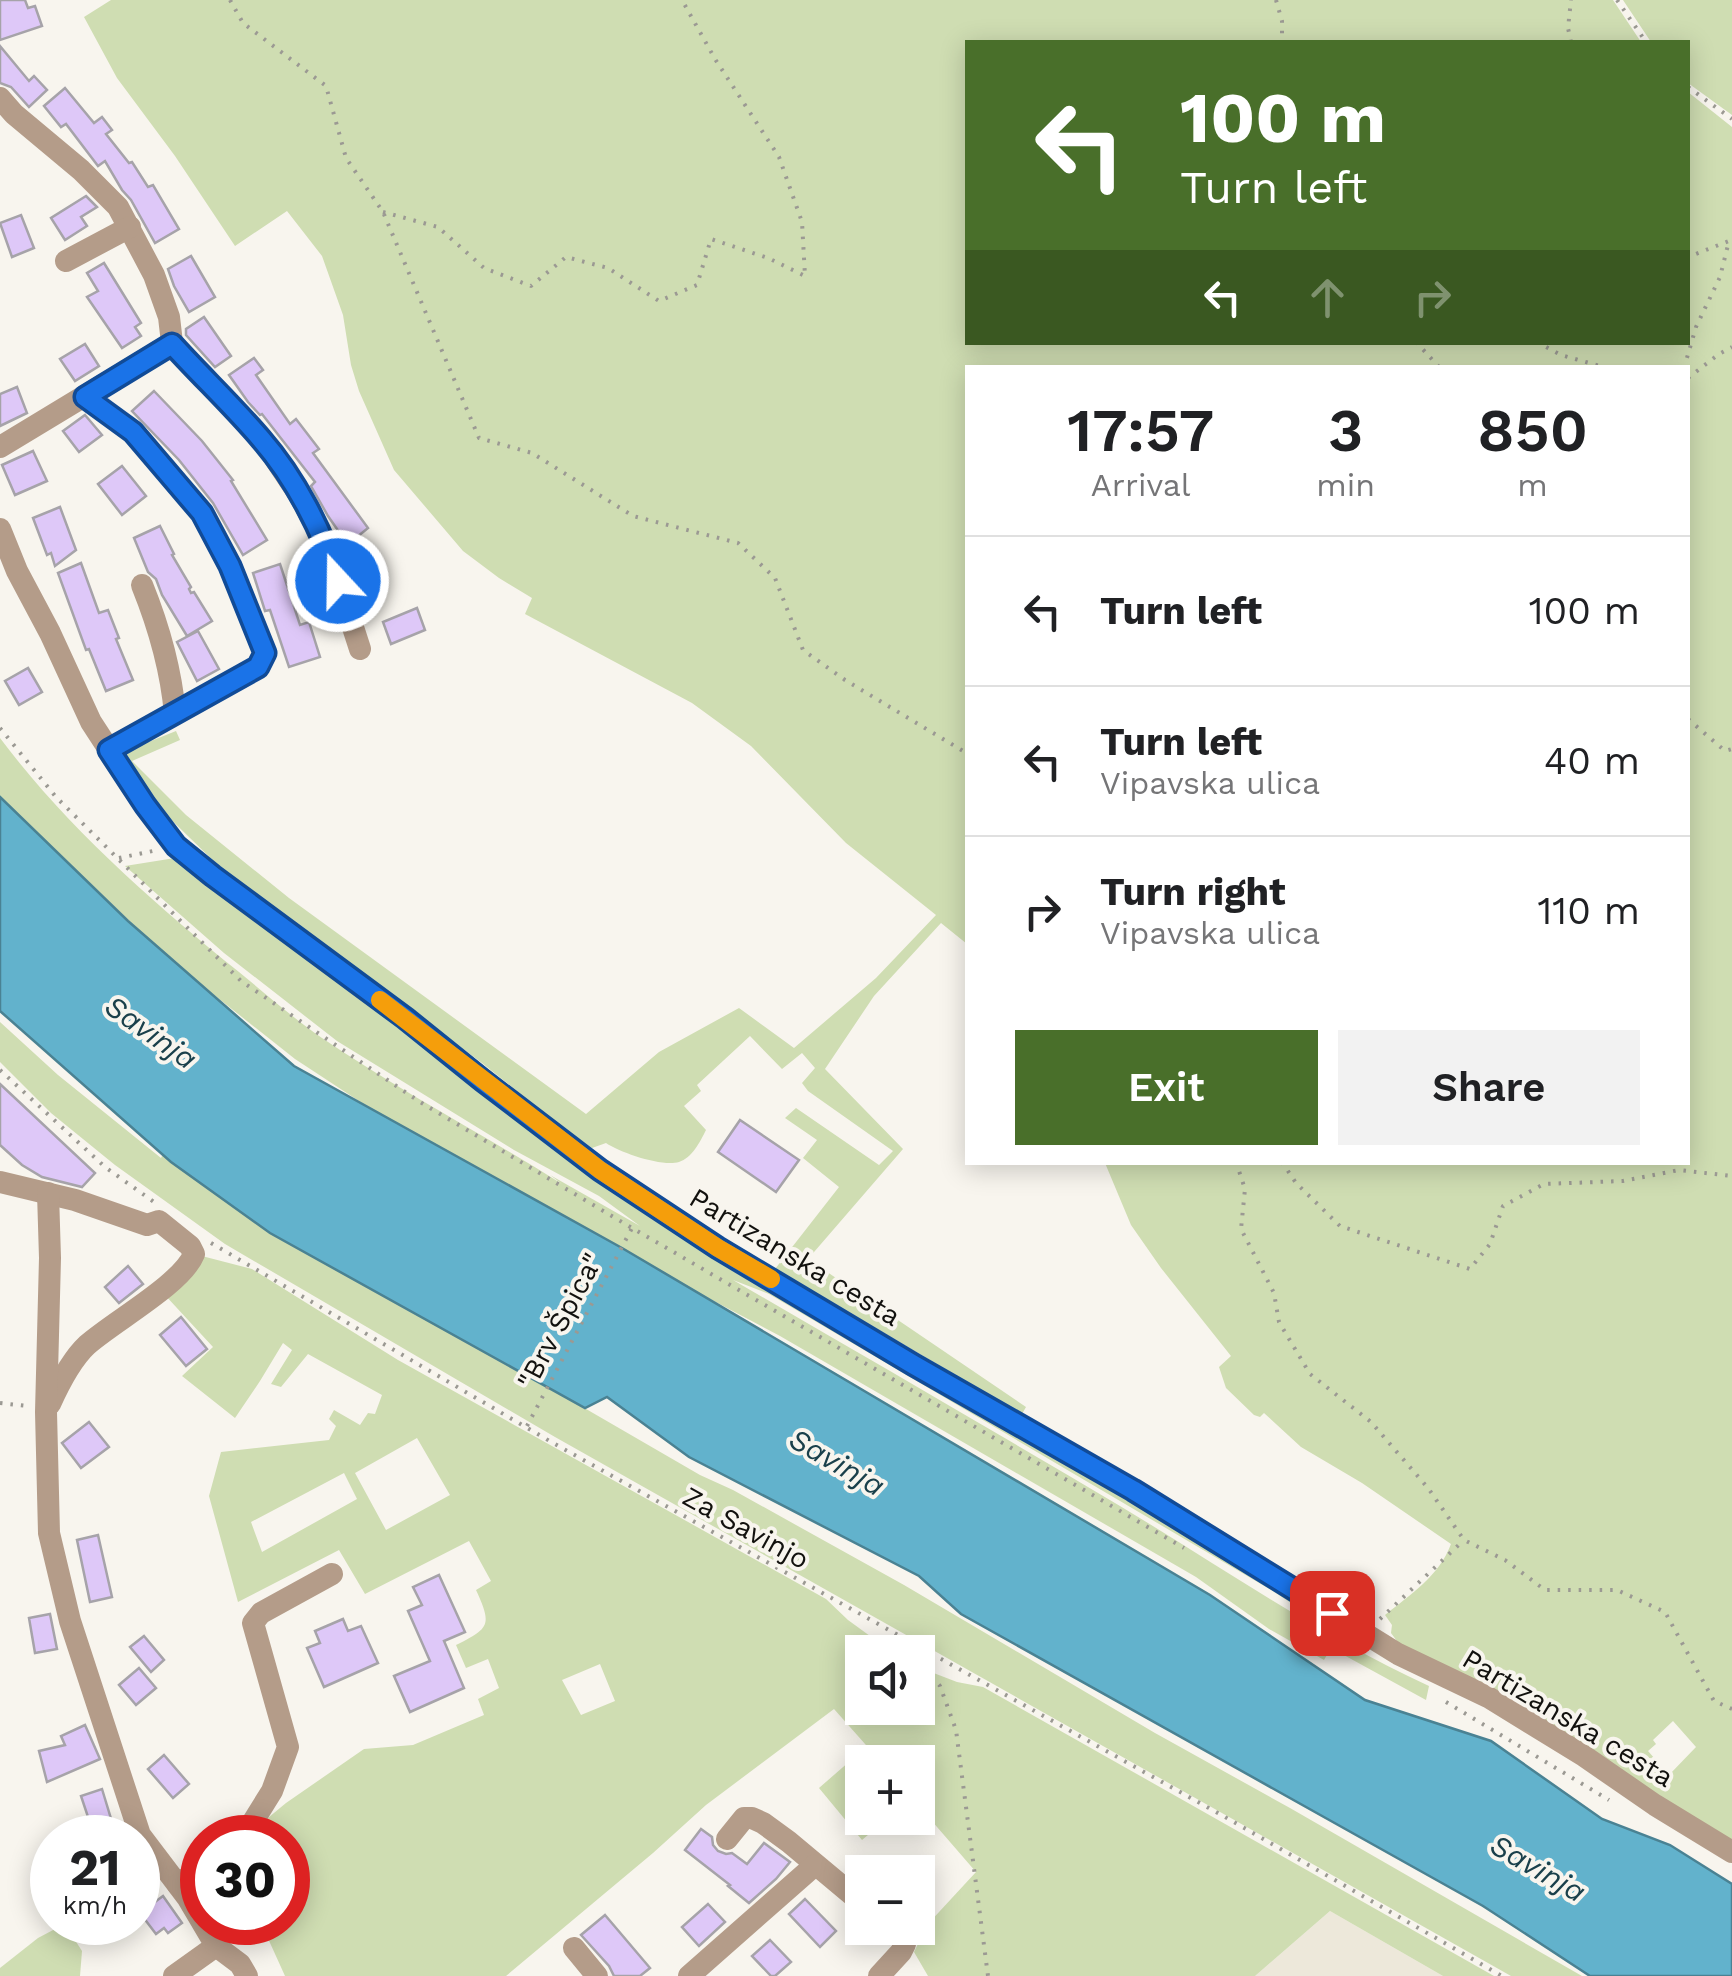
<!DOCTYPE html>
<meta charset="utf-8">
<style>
:root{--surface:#fff;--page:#f2f2f2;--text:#202124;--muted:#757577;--line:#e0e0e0;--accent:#496f2a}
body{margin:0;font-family:"Work Sans",sans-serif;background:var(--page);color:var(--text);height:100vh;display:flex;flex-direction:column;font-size:38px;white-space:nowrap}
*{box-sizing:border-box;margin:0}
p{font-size:32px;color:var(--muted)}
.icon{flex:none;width:55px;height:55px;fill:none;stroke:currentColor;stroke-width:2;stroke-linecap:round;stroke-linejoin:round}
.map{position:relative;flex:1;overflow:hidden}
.details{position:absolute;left:965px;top:365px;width:725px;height:800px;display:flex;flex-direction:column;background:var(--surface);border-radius:0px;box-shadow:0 5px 25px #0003}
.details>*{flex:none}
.hud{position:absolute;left:965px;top:40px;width:725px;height:305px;border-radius:0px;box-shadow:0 5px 25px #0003;background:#496f2a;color:#fff;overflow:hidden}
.controls{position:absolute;left:845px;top:1635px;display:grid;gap:20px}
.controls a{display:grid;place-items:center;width:90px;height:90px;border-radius:0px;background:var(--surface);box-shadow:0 5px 25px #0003;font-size:50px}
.speed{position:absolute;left:30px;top:1815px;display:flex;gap:20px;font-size:50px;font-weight:700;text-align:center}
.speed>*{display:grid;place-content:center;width:130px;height:130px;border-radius:50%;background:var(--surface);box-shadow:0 5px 25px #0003;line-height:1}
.speed small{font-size:25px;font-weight:400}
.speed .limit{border:15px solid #d22;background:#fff;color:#111}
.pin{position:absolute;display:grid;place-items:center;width:85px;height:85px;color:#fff;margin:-42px;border-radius:20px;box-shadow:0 5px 15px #0006}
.me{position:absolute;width:110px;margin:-55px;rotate:339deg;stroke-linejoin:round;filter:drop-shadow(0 0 8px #0008)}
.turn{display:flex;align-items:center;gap:35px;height:210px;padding:0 50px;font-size:45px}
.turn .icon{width:130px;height:130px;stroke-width:2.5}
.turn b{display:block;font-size:70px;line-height:85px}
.lanes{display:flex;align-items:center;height:95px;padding:0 50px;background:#0003;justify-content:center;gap:50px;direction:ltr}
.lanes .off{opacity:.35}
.eta{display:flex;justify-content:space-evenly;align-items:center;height:170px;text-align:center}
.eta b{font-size:60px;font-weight:600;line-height:70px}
.cta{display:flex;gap:20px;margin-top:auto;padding:20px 50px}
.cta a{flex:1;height:115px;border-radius:0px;background:var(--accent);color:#fff;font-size:40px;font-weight:600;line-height:115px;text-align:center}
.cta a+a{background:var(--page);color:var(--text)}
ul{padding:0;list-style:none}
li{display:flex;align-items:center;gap:30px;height:150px;padding:0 50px;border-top:2px solid var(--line)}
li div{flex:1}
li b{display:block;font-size:38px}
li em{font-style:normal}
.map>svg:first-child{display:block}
.built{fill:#ede8da}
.green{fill:#cfddb2;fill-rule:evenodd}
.water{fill:#62b2cc;stroke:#4a8293;stroke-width:2.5}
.building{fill:#dec8f8;stroke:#a6a3a9;stroke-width:2.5}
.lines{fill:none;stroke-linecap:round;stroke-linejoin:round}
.path{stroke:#9b9993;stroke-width:4;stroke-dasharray:2.5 8;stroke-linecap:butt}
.minor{stroke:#b49c89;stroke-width:22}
.route-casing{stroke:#114b97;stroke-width:25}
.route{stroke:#1a73e8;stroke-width:18}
.slow{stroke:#f59e0b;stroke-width:18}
.labels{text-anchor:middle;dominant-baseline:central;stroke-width:8;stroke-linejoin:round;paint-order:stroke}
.street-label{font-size:28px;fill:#12110e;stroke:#f8f5ee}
.water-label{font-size:30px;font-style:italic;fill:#1a404b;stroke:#f8f5ee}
</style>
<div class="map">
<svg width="1732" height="1976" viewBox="0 0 1732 1976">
<rect width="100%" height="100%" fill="#f8f5ee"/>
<path class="built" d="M1330 1911 1443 1976H1255Z"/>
<g class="green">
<path d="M111 0H1613L1641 42H968V342H1688V92L1732 127V1847L1402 1648 1391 1633 1392 1625 1385 1615C1411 1594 1439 1576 1451 1544L1362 1483 1301 1447 1264 1413 1260 1417 1254 1415 1226 1388 1219 1367 1231 1356 1161 1268 1131 1225 1105 1163 1688 1162V368H968L967 944 941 923 874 996 825 1069 903 1149 808 1259 1026 1407 1022 1414 775 1269 839 1187 803 1158 817 1140 785 1118 796 1108 879 1165 893 1151 808 1091 802 1083 815 1068 802 1053 782 1069 750 1036 697 1085 701 1091 684 1106 706 1130C700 1142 692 1158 679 1162 662 1167 621 1153 606 1143L592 1148 558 1124 482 1063 227 874 153 802 124 759 126 751 176 731 180 740 132 761 186 815 289 898 586 1114 659 1052 739 1008 794 1048 876 978 936 915 846 843 751 746 692 703 525 614 532 598 499 578 463 551 394 470 359 391 351 365 343 315 322 256 287 211 235 246 175 156 117 78 84 17ZM1673 1721 1696 1747 1669 1775 1648 1751 1656 1744 1653 1740Z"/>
<path d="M1623 0H1732V115L1688 83V42H1651Z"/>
<path d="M0 738C66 826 153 903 239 972 266 994 293 1018 322 1038 400 1091 483 1134 562 1184L550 1175 640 1226 599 1196 514 1150 337 1041 224 953 125 866 175 858 528 1125 1332 1619 1330 1628 1271 1590 769 1294 733 1280C862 1355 992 1430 1120 1506 1222 1567 1321 1637 1429 1686L1426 1700 1331 1648 1324 1660 1269 1629 1196 1577 780 1336 591 1236 397 1126 295 1059 204 987 140 931 0 797Z"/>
<path d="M0 1022 58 1075 161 1158 164 1152 474 1344 700 1475 733 1490 904 1585 1155 1733 1290 1808 1582 1976H1511L555 1437 225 1244 115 1165 51 1113 0 1062Z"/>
<path d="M198 1255 252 1269 398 1360 826 1599 848 1620 892 1652H862V1708H918V1667L957 1682 983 1687 1494 1976H1443L1330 1911 1255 1976H928L914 1952 927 1925 976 1872 918 1805V1762H881L834 1709 706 1805 653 1853 506 1976H285L261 1923 288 1922V1838L245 1837 286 1803 364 1749 413 1745 484 1715 478 1699 499 1688 488 1659 466 1668 456 1645C490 1628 492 1625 476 1590L491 1581 469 1541 365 1594 339 1550 238 1602 209 1496 221 1452 329 1440 336 1426 329 1419 334 1410 360 1425 368 1413 375 1414 382 1395 308 1354 281 1387 271 1384 292 1350 283 1343 260 1381 235 1418 182 1376 213 1347 164 1294ZM417 1438 450 1495 386 1530 355 1473ZM344 1473 357 1499 262 1552 251 1522ZM600 1664 615 1701 581 1715 562 1680Z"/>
<path d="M850 1761 862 1776V1818H888L862 1840 819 1788Z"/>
<path d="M55 1929 71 1934 82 1951 80 1976H0V1968L38 1938Z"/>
</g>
<path class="water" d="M0 797 128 921 294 1066 622 1248 1210 1595 1365 1700 1491 1741 1602 1819 1670 1845 1732 1884V1976H1590L1483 1906 961 1614 919 1576 689 1457 607 1397 585 1408 270 1233 171 1162 0 1011Z"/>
<g class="building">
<path d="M0 0H25L28 8 35 6 42 26 0 40Z"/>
<path d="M0 46 29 81 34 76 47 90 29 107 11 87 0 83Z"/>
<path d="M65 88 94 123 102 117 112 130 106 134 129 163 132 162 148 187 153 185 179 229 155 243 131 200 122 190 105 161 98 166 66 124 61 127 44 106Z"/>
<path d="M86 196 97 207 81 217 87 226 65 240 51 218Z"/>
<path d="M21 215 34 248 12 257 0 223Z"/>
<path d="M191 256 215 297 189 312 174 286 168 269Z"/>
<path d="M104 263 141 323 135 327 141 336 122 348 87 297 98 291 87 273Z"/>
<path d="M204 317 231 356 215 367 186 335V329Z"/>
<path d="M85 344 99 366 75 381 60 359Z"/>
<path d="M254 358 263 370 256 375 290 424 296 419 319 449 313 453 368 528 357 537 379 570 358 584 352 575 342 545 346 542 328 516 311 486 315 482 262 414 260 415 248 402 229 375Z"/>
<path d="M17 387 27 413 0 426V394Z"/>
<path d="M154 391 202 441 233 480 231 481 267 540 243 555 213 503 179 460 132 411Z"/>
<path d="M85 415 102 435 79 452 63 431Z"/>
<path d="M33 451 47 481 15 495 2 465Z"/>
<path d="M122 466 146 496 122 515 98 484Z"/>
<path d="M60 507 76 550 55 566 51 553 47 555 33 518Z"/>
<path d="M160 526 174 554 172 555 191 587 189 589 191 593 194 592 212 621 187 636 162 595 156 579 148 572 134 538Z"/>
<path d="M81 563 99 613 108 610 119 638 116 639 133 680 106 691 89 649 86 650 58 573Z"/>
<path d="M280 564 300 625 309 622 320 657 289 667 270 610 265 611 253 573Z"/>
<path d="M417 608 425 630 391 644 383 622Z"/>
<path d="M198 631 219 669 197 681 177 642Z"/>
<path d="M28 668 42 692 19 705 5 681Z"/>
<path d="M0 1084 95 1173 82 1187 42 1177 22 1165 0 1145Z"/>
<path d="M740 1120 799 1160 776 1192 718 1152Z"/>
<path d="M128 1266 143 1284 119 1303 105 1287Z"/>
<path d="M181 1317 207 1349 186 1366 160 1335Z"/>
<path d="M89 1422 109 1447 81 1468 62 1443Z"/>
<path d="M98 1535 112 1597 90 1602 77 1540Z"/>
<path d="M439 1575 465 1632 444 1641 464 1688 410 1712 394 1676 430 1661 408 1611 422 1605 413 1587Z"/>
<path d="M50 1614 57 1649 35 1653 29 1618Z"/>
<path d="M343 1619 348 1631 361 1626 378 1663 324 1687 307 1648 320 1643 315 1631Z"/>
<path d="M144 1636 164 1660 151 1672 130 1647Z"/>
<path d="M139 1668 156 1688 136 1705 119 1685Z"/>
<path d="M85 1725 100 1759 47 1782 39 1751 65 1745 61 1736Z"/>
<path d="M164 1755 189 1784 173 1798 148 1769Z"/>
<path d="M102 1789 112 1822 92 1829 81 1796Z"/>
<path d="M701 1829 712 1837 713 1845 718 1851 726 1854 732 1853 747 1864 764 1843 790 1862 776 1879 749 1903 728 1886 730 1885 685 1850Z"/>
<path d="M163 1896 182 1923 168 1933 164 1928 156 1934 140 1913Z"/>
<path d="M805 1899 836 1931 820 1947 789 1914Z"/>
<path d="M708 1904 725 1922 699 1946 682 1927Z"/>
<path d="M605 1915 650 1968 640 1976H614L609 1966 581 1935Z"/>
<path d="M770 1940 791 1962 775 1976H771L752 1956Z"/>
</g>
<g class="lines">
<g class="path">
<path d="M230 0 243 23 326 86 346 158 383 212 479 438 532 453 633 516 738 543 775 578 803 650 845 680 968 754"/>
<path d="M1276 0 1282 21V42"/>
<path d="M1617 0 1646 42"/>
<path d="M1571 42 1568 28 1571 0"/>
<path d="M1688 87 1732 119"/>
<path d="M383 212 438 227 484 268 531 286 566 257 608 268 659 301 697 285 711 239 768 258 805 276 802 222 779 157 715 59 682 0"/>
<path d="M1416 342 1440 368"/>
<path d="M1537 342 1561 355 1607 368"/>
<path d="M1684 368 1696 327 1720 277 1729 241 1688 257"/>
<path d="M1688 378 1719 354 1732 347"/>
<path d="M1688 719 1725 751 1732 749"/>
<path d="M0 728 56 797 241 981 420 1102 632 1228 1184 1548"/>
<path d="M119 858 153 851"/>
<path d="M0 1070 105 1167 154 1202"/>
<path d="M1236 1162 1245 1189 1241 1229 1274 1293 1279 1322 1310 1374 1371 1422 1428 1488 1464 1540 1505 1560 1545 1590H1617L1665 1612 1714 1701 1732 1709"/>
<path d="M1282 1162 1296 1183 1340 1226 1470 1269 1490 1244 1503 1206 1544 1184 1623 1181 1679 1170 1732 1176"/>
<path d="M211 1243 553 1443 1225 1817 1502 1976"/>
<path d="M0 1403 27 1406"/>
<path d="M527 1426 632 1228"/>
<path d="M1380 1619 1464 1540"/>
<path d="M895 1636 910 1652"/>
<path d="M918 1661 940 1686 956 1730 988 1976"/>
<path d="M1446 1702 1609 1800"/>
</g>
<g class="minor">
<path d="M0 98 14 114 81 170 118 207 154 275 169 317 172 343 263 441 299 495 327 547 360 649"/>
<path d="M66 261 130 227"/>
<path d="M85 397 133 432 202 513 230 566 265 653 258 667 109 749"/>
<path d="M0 447 172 343"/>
<path d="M0 529 17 571 50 633 91 722 145 805 177 846 213 876 405 1018 600 1170 718 1248 914 1365 1133 1490 1398 1654 1488 1697 1584 1756 1655 1805 1732 1852"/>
<path d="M142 585C159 627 171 669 175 714"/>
<path d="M0 1182 75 1200 147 1225 159 1221 190 1246 194 1254C182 1284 114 1321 87 1345 71 1360 59 1384 50 1404"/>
<path d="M48 1193 50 1258 46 1412 49 1533 70 1621 140 1835 187 1897 216 1946 174 1976"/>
<path d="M238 1838 249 1828 272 1791 288 1747 253 1623 261 1613 332 1574"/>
<path d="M727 1839 744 1818H752L763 1823 789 1842 862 1903"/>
<path d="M138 1875 147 1873 158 1861"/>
<path d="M178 1885 202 1866"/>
<path d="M216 1946 240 1964 247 1976"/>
<path d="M574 1948 597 1976"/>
<path d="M689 1976 815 1865"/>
<path d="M879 1976 901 1952 905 1944 902 1936 894 1928"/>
</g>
</g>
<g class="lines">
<g class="route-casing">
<path id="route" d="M338 581C323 532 295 478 261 439 233 406 201 376 172 344L85 397 133 432 202 513 230 566 265 653 258 667 109 750 145 805 176 846 213 876 405 1018 482 1080 600 1170 718 1248 914 1365 1133 1490 1332 1613"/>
</g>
<use href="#route" class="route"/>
<path class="slow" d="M380 1000 600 1170 718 1248 771 1279"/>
</g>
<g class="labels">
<g class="street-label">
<text transform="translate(795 1257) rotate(31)">Partizanska cesta</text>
<text transform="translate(560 1321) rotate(-62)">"Brv Špica"</text>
<text transform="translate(746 1528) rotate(29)">Za Savinjo</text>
<text transform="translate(1568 1718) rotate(31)">Partizanska cesta</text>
</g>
<g class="water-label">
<text transform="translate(151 1032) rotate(35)">Savinja</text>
<text transform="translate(837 1462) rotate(30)">Savinja</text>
<text transform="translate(1538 1868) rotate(30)">Savinja</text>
</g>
</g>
</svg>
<div class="controls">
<a><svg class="icon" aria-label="sound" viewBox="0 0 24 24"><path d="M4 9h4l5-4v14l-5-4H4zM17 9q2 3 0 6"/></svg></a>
<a>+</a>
<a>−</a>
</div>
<div class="speed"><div>21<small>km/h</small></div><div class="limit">30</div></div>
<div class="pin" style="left:1332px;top:1613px;background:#d93025"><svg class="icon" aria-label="arrive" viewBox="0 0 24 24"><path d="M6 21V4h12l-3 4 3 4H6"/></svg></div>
<svg class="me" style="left:338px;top:581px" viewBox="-20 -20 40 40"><circle r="17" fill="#1a73e8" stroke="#fff" stroke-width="3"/><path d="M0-11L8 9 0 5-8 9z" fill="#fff"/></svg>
<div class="hud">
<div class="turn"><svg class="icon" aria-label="left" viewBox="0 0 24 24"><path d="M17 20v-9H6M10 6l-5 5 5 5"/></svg><div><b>100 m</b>Turn left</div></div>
<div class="lanes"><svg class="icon" aria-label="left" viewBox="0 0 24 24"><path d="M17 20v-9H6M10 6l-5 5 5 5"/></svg><svg class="icon off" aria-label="ahead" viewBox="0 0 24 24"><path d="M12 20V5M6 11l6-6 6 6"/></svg><svg class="icon off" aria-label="right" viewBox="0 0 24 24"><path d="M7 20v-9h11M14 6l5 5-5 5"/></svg></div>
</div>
<section class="details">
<div class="eta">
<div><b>17:57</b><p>Arrival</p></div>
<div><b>3</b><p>min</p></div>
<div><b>850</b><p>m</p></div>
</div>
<ul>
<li><svg class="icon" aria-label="left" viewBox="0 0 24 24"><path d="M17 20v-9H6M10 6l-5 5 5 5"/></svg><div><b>Turn left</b></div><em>100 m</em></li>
<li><svg class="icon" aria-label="left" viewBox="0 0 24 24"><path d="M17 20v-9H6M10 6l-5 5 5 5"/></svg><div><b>Turn left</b><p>Vipavska ulica</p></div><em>40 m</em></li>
<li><svg class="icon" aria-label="right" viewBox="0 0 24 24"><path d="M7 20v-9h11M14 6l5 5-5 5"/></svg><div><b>Turn right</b><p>Vipavska ulica</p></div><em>110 m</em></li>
</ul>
<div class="cta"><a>Exit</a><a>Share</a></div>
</section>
</div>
